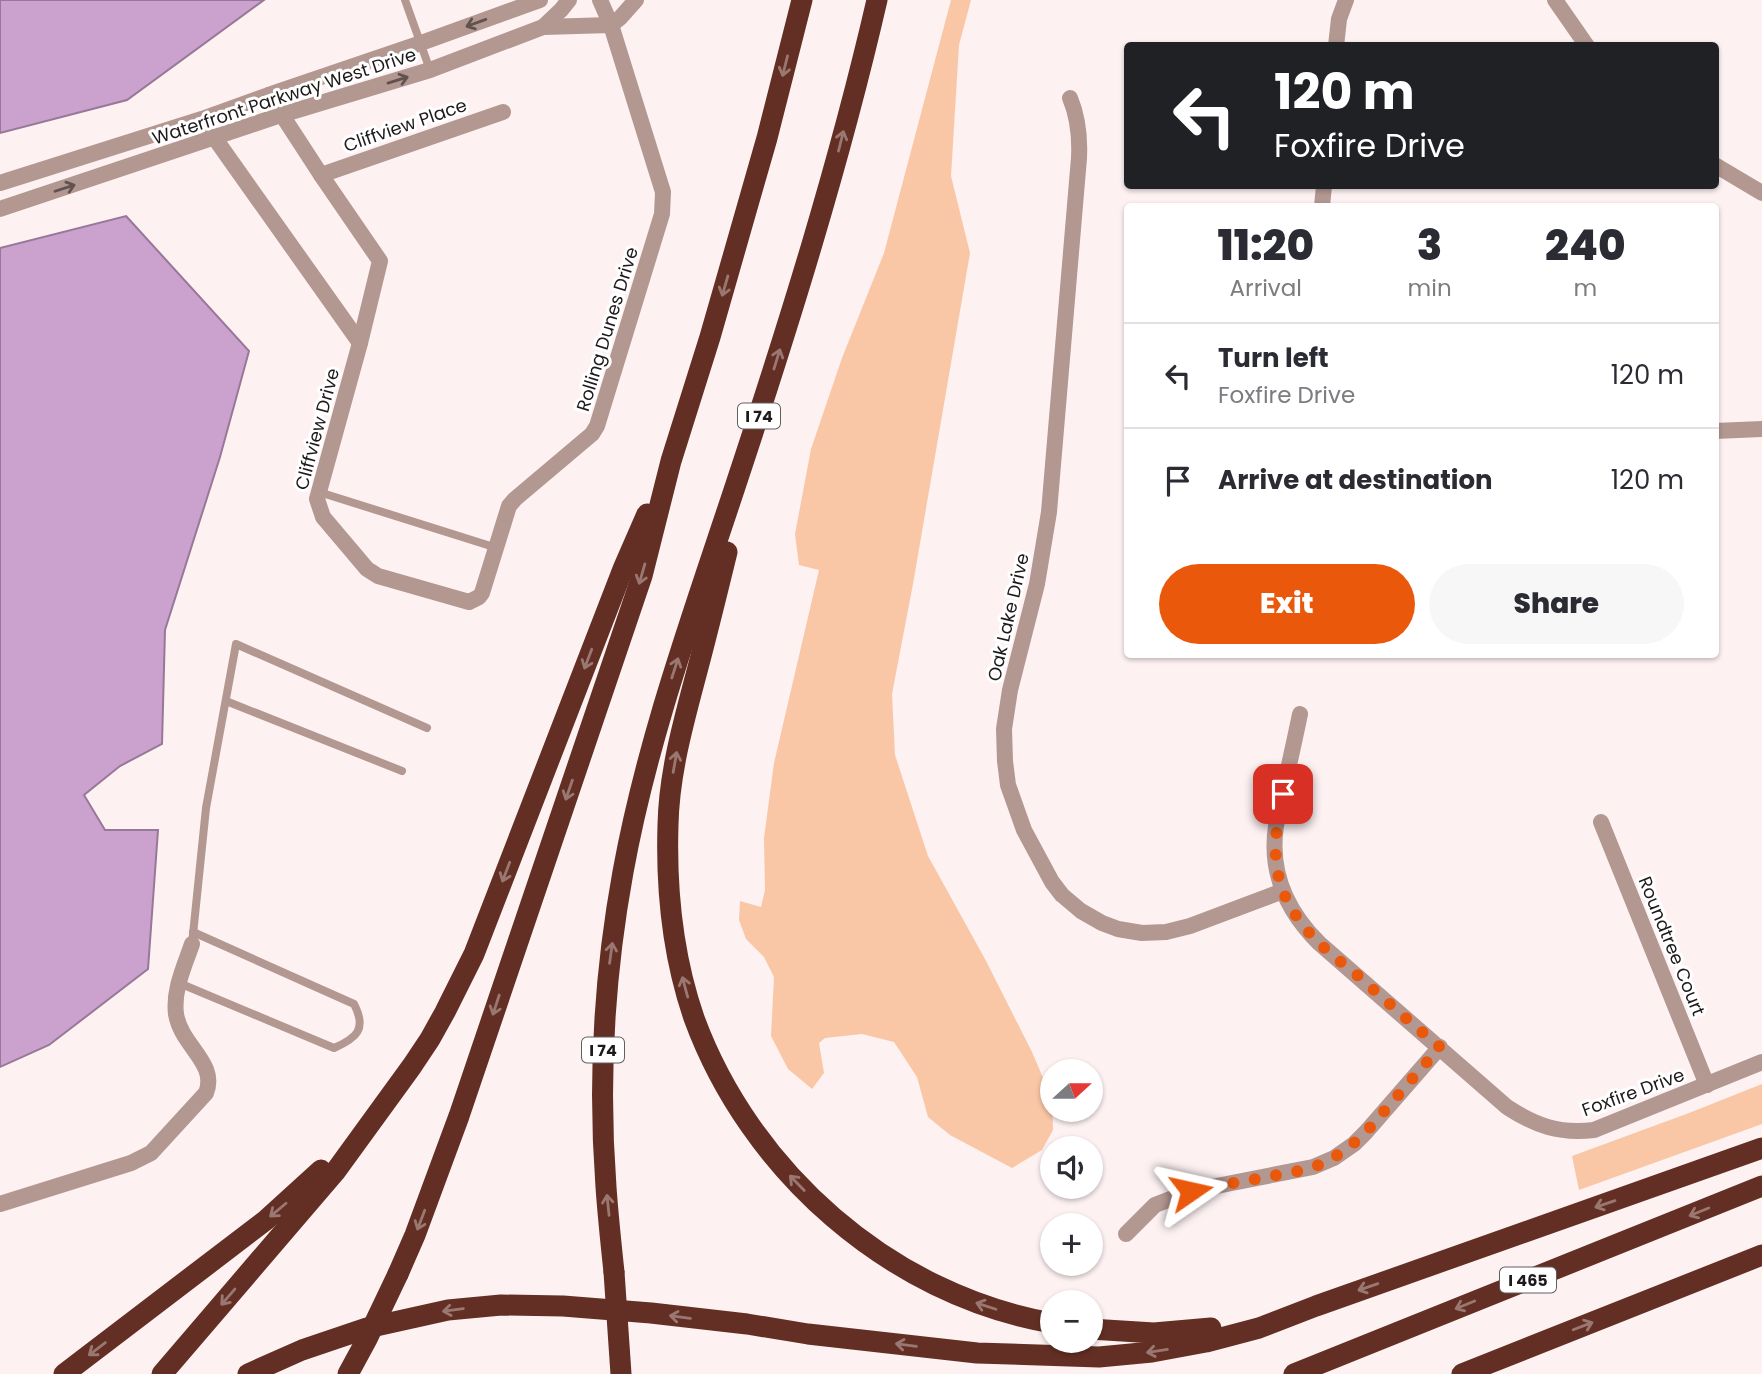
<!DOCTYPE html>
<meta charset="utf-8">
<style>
:root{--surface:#fff;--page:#f7f7f7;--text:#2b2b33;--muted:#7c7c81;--line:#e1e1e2;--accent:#ea580c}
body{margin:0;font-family:Poppins,sans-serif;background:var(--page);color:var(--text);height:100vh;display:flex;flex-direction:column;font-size:26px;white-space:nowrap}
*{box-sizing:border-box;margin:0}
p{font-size:23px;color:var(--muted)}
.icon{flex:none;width:38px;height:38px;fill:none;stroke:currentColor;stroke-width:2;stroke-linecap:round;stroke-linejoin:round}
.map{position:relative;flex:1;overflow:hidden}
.side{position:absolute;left:1124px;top:203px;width:595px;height:455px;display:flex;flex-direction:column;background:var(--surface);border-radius:7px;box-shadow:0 2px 5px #0004}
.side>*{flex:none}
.guide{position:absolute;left:1124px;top:42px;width:595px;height:147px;border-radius:7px;box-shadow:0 2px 5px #0004;background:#202124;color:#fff;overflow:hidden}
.needle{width:46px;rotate:69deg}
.buttons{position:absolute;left:1040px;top:1059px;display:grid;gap:14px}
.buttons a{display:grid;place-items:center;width:63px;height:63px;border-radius:50%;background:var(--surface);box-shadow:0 2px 5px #0004;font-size:35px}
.pin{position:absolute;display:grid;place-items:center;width:60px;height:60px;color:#fff;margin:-30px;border-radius:14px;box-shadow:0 4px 10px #0006}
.me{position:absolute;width:77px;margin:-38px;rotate:79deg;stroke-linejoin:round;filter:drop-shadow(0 0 5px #0008)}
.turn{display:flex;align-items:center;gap:24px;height:147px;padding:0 35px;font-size:32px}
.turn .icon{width:91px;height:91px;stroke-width:2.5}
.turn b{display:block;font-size:49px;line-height:60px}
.eta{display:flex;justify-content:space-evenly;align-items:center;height:119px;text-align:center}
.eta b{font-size:42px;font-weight:800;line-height:49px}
.action{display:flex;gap:14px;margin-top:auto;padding:14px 35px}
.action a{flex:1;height:80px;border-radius:42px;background:var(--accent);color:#fff;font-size:28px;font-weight:800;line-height:80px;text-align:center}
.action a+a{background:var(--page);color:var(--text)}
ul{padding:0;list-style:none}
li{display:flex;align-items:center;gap:21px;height:105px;padding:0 35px;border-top:2px solid var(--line)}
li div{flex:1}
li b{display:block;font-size:26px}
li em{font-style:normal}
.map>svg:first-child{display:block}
.green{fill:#f9c7a5}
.water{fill:#cba1cd;stroke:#977898;stroke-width:2}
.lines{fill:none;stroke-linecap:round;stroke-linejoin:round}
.lane{stroke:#b39791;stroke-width:8}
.street{stroke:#b39791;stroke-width:16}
.highway{stroke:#632f24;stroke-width:21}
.highway-bridge{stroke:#632f24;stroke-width:21}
.oneway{stroke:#615250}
.oneway2{stroke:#9a7871}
.route{stroke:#ea580c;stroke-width:12;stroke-dasharray:0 21.6}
.labels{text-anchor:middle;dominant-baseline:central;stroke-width:6;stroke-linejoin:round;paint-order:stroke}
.shield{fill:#fff;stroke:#625f5f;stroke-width:2}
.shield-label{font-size:16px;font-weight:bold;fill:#1e1a1b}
.street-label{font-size:18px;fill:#1e1a1b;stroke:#fff}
</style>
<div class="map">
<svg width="1762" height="1374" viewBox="0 0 1762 1374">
<rect width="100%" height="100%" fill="#fdf1f2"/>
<g class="green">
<path d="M951 0H971L959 45 951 176 970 253 913 584 892 694 895 755 928 856 985 959 1032 1052 1052 1099 1053 1130 1042 1150 1012 1168 950 1135 928 1117 917 1077 894 1042 862 1034 825 1038 819 1043 824 1073 812 1089 788 1069 771 1036 774 977 764 957 746 939 739 920 740 901 761 907 765 890 764 838 774 763 819 570 799 565 795 534 811 449 842 358 884 253Z"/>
<path d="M1762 1084V1124L1579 1190 1572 1156 1689 1113Z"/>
</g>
<g class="water">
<path d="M0 0H264L127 100 0 133Z"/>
<path d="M126 216 249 351 220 457 165 630 162 744 120 766 84 795 105 830H158L148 969 49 1045 0 1067V248Z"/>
</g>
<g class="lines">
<g class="lane">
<path d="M405 0 430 70"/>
<path d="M319 492 497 548"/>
<path d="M226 701 402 771"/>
<path d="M192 944 206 808 236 644 427 728"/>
<path d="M179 983 334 1048C357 1038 367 1029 354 1004L193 932"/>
</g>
<g class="street">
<path d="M1555 0 1587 46"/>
<path d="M543 27 611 25 620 18 636 0"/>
<path d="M1336 46 1339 19 1346 0"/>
<path d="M269 95 321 175 380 261 360 343 317 499 323 517 367 569 378 576 469 602 479 597 482 593 509 506 515 499 592 434 597 426 662 214 663 192 611 25 600 0"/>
<path d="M1070 98C1078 117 1080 137 1079 158L1049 512 1037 584 1010 690 1004 729 1005 761 1008 785 1024 830 1052 882 1062 895 1081 911 1102 923 1118 929 1142 933 1166 932 1190 926 1283 891"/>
<path d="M209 130 360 343"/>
<path d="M1715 165 1762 193"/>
<path d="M321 175 503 112"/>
<path d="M0 183 202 119 277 92 421 43 540 0"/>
<path d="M1322 206 1324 186"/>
<path d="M0 209 281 115 430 70 543 27 561 10 569 0"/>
<path d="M1715 431 1762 429"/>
<path d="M1300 714C1295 739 1289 764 1284 789 1281 801 1278 813 1276 826 1269 872 1287 911 1319 943L1507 1107C1536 1126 1559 1134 1594 1130L1762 1062"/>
<path d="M1601 822 1707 1085"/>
<path d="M0 1204 131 1163 151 1153 206 1093C218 1063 181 1046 176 1014 173 990 184 967 192 944"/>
<path d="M1126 1234 1155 1205 1191 1191 1313 1167 1334 1158 1354 1144 1366 1132 1440 1047"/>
</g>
<g class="highway">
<path d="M727 552C717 593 707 634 696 675 683 724 669 774 668 825 666 889 673 957 694 1018 750 1171 890 1295 1052 1323"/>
<path d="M614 1272C611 1244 608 1216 606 1187 598 1082 604 976 623 872 647 740 693 614 735 487 788 327 839 165 877 0"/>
<path d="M398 1274 415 1235 459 1116 642 576 671 461 710 337 767 138 802 0"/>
<path d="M1090 1329 1154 1333 1211 1328"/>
<path d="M64 1374 266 1220 321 1170"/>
<path d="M162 1374 335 1172 412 1066 430 1039 445 1012 474 954 623 569 647 514"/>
<path d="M248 1374 302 1350 367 1328 448 1310 501 1305 563 1306 651 1313 747 1324 808 1334 977 1353 1099 1357 1152 1352 1206 1342 1259 1328 1316 1306 1762 1148"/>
<path d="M1294 1374 1762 1186"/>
<path d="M1462 1374 1762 1255"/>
</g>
<g class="highway-bridge">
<path d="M614 1272 621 1374"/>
<path d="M348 1374 367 1339 398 1274"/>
</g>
</g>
<defs><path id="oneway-shaft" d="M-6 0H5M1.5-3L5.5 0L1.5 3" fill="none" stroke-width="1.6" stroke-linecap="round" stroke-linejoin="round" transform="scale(1.75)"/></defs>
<g class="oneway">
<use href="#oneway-shaft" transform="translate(476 23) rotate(160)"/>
<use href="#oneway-shaft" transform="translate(398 80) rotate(-17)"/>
<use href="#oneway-shaft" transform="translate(65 188) rotate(-18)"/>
</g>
<g class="oneway2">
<use href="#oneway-shaft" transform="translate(785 66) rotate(104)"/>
<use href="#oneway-shaft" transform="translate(841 141) rotate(-76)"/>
<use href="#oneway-shaft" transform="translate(725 286) rotate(106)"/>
<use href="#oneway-shaft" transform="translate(777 359) rotate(-73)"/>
<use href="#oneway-shaft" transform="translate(642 574) rotate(106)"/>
<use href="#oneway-shaft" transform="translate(588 659) rotate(111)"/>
<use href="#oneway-shaft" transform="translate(675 668) rotate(-72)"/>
<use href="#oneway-shaft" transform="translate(675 762) rotate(-80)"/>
<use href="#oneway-shaft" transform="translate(569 790) rotate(109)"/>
<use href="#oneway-shaft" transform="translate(506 872) rotate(111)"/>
<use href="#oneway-shaft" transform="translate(611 953) rotate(-82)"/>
<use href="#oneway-shaft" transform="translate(685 987) rotate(-105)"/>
<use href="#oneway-shaft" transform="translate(496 1005) rotate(108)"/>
<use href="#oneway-shaft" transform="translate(797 1183) rotate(-134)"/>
<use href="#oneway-shaft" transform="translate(1605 1204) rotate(161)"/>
<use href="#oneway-shaft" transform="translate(608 1205) rotate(-96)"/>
<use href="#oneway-shaft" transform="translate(278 1210) rotate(140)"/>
<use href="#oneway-shaft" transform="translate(1699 1212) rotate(158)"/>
<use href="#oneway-shaft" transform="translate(421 1220) rotate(111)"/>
<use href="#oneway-shaft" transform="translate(1368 1287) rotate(161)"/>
<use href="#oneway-shaft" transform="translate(228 1297) rotate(131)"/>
<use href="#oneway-shaft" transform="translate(1465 1305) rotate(158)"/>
<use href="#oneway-shaft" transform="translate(986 1306) rotate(-162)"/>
<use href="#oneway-shaft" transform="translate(453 1310) rotate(172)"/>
<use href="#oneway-shaft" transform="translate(680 1317) rotate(-173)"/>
<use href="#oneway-shaft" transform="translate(1583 1326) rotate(-21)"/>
<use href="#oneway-shaft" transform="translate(906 1345) rotate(-173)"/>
<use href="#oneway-shaft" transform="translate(97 1349) rotate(143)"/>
<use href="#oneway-shaft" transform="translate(1157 1351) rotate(171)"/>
</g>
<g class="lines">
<path class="route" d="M1191 1191 1304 1170C1329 1163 1347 1150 1366 1132L1440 1047C1411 1023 1383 998 1355 973 1338 960 1320 946 1307 930 1270 887 1271 847 1283 794"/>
</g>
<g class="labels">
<g class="shield">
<rect x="738" y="403.5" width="42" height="25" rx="5"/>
<rect x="582" y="1037.5" width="42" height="25" rx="5"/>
<rect x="1500" y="1267.5" width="56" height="25" rx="5"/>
</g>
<g class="shield-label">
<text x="759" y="416">I 74</text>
<text x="603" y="1050">I 74</text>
<text x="1528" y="1280">I 465</text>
</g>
<g class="street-label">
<text transform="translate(284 96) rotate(-18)">Waterfront Parkway West Drive</text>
<text transform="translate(405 125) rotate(-19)">Cliffview Place</text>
<text transform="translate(607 329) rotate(-73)">Rolling Dunes Drive</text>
<text transform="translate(317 429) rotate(-75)">Cliffview Drive</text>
<text transform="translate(1008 617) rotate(-77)">Oak Lake Drive</text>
<text transform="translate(1672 946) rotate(68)">Roundtree Court</text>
<text transform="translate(1633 1092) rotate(-20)">Foxfire Drive</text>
</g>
</g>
</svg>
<div class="buttons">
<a><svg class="needle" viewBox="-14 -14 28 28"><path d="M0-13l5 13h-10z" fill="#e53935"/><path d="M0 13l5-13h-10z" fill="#7c7c81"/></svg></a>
<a><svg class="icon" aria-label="sound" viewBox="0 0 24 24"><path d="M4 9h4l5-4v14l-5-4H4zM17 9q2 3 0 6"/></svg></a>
<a>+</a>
<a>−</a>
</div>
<div class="pin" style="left:1283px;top:794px;background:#d93025"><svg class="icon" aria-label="arrive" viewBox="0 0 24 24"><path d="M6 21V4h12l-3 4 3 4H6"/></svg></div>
<svg class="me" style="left:1191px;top:1191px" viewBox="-20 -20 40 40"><path d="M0-17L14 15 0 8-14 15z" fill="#ea580c" stroke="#fff" stroke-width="4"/></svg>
<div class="guide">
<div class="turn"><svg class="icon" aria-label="left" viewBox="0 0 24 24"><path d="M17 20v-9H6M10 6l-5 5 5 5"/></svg><div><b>120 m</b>Foxfire Drive</div></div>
</div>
<section class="side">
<div class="eta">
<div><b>11:20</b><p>Arrival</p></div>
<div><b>3</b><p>min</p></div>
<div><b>240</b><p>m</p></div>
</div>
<ul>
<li><svg class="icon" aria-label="left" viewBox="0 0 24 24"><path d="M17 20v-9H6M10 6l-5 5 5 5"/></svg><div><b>Turn left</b><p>Foxfire Drive</p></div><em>120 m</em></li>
<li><svg class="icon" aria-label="arrive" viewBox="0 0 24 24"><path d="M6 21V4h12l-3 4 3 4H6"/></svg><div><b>Arrive at destination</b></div><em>120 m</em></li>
</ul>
<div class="action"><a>Exit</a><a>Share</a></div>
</section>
</div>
